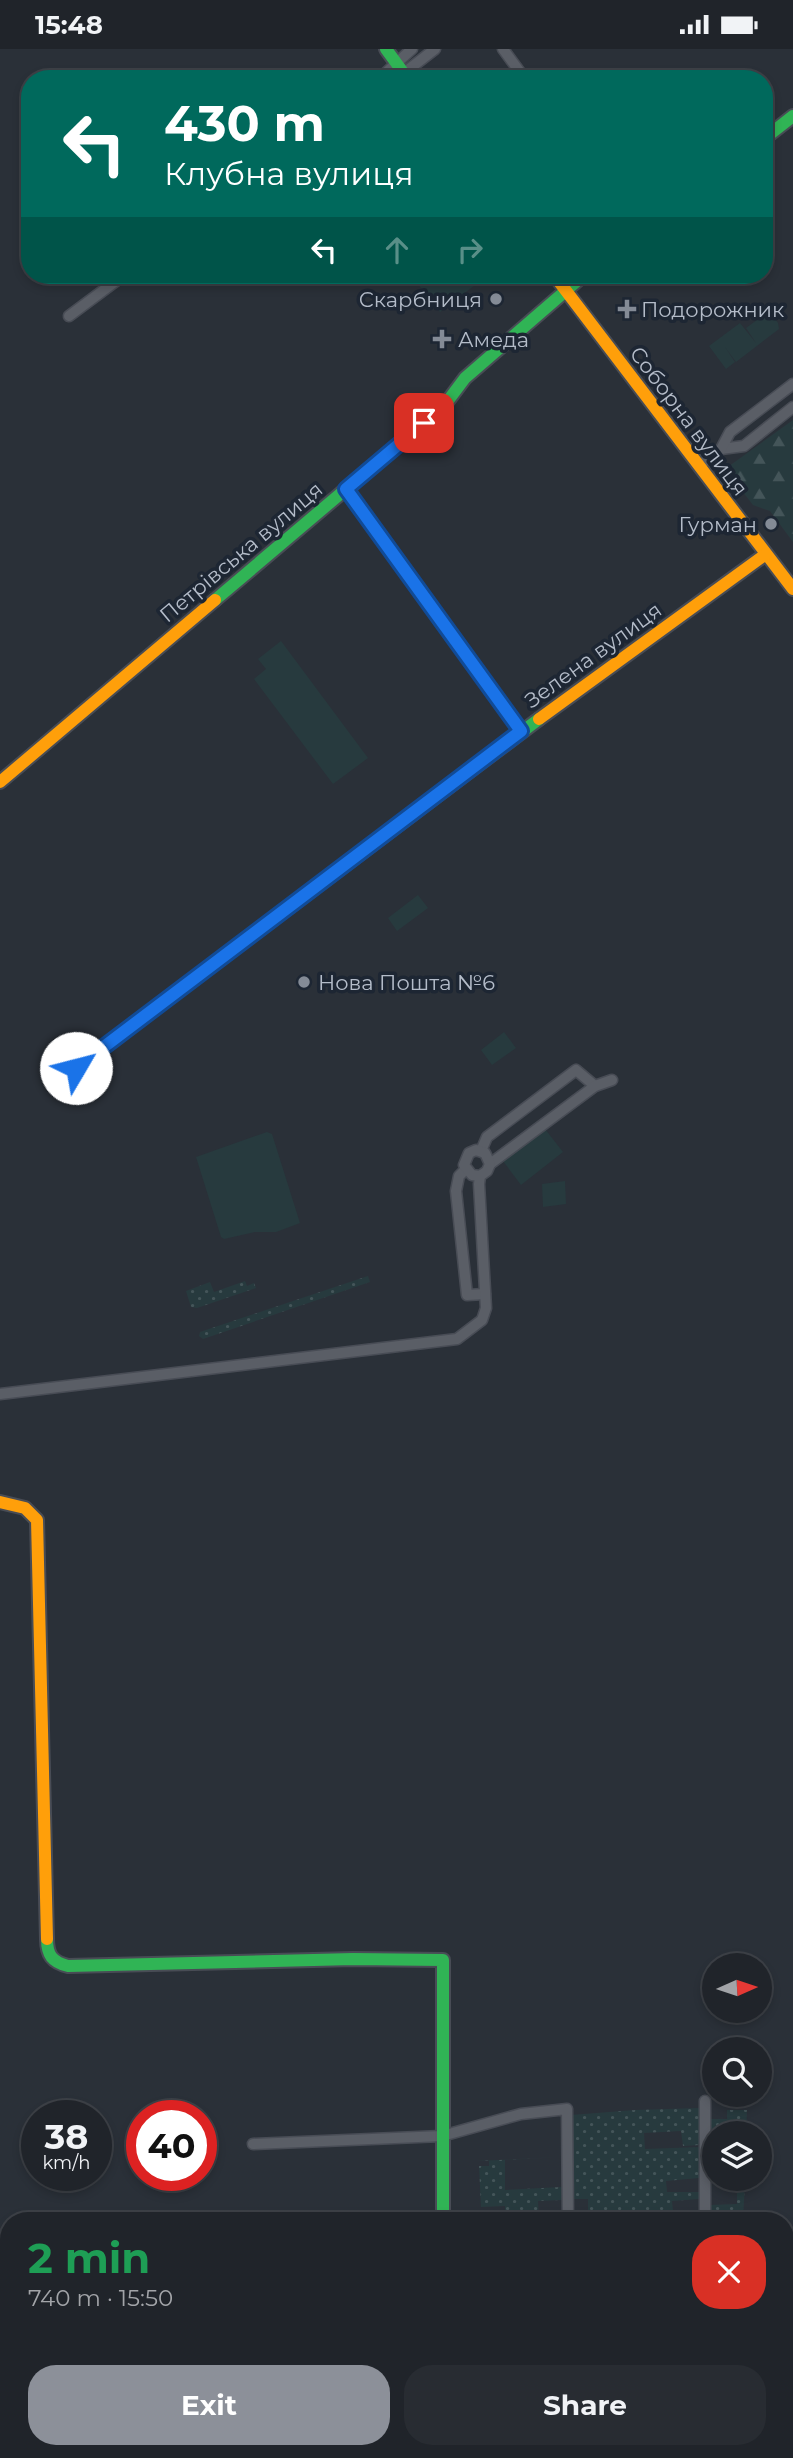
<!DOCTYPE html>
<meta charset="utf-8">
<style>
:root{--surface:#20242a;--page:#282c32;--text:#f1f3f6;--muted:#a2a4a8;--line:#3d4147;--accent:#8c9099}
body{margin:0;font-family:Montserrat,sans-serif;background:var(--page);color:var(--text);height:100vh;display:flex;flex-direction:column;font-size:26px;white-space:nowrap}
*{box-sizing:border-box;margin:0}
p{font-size:23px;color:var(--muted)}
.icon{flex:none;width:38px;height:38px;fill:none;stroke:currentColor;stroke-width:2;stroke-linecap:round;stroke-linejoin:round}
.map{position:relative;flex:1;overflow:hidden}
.details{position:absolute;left:0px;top:2163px;width:794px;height:247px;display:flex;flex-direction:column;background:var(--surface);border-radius:28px 28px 0 0;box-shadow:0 4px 10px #0003,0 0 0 2px var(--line)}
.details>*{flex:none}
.banner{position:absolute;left:21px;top:21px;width:752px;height:214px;border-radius:28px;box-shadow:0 4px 10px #0003,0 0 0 2px var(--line);background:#00695c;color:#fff;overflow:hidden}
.needle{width:46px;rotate:87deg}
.buttons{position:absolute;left:702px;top:1904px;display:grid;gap:14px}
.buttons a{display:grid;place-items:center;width:70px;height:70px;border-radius:50%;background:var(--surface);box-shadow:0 4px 10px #0003,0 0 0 2px var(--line);font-size:35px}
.speed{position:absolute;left:21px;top:2051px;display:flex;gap:14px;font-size:35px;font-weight:700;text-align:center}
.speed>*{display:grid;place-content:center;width:91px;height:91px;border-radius:50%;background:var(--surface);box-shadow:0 4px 10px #0003,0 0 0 2px var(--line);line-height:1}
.speed small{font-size:18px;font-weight:400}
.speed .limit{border:10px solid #d22;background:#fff;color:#111}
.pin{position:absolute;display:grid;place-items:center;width:60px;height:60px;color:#fff;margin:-30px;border-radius:14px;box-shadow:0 4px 10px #0006}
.me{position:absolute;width:77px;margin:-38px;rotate:53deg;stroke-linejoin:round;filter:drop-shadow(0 0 5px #0008)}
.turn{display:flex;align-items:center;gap:24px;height:147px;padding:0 28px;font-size:32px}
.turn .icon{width:91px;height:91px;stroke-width:2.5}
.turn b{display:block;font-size:49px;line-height:60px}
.lanes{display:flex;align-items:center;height:66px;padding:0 28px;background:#0003;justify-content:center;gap:35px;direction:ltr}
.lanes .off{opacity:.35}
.round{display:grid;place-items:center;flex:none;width:74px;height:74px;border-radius:28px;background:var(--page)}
.head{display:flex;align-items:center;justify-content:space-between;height:119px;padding:0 28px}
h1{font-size:42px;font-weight:700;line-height:52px;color:#1e9e55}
.button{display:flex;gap:14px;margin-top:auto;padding:14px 28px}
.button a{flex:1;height:80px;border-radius:28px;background:var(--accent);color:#fff;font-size:28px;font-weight:700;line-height:80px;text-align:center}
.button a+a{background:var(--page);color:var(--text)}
.status{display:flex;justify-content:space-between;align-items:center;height:49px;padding:0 35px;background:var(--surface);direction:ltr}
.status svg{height:19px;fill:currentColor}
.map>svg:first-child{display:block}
.grass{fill:url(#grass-dots)}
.forest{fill:url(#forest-firs)}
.park{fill:#273a3e}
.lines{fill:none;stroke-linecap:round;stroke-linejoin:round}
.street-casing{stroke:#484c55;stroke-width:13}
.fast-casing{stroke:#484c55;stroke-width:16}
.slow-casing{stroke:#484c55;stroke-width:16}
.street{stroke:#5a5e66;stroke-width:10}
.fast{stroke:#30b455;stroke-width:12}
.slow{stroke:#ff9f0a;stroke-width:12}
.route-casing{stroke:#114b97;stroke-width:18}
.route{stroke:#1a73e8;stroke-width:12}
.poi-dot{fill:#848b96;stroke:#1d2633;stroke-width:2.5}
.labels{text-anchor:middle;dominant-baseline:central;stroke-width:7;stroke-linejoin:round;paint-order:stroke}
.poi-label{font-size:21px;fill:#b4bcc9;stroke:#1d2633;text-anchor:start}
.street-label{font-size:21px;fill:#b4bcc9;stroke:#1d2633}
</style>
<div class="status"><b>15:48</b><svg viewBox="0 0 49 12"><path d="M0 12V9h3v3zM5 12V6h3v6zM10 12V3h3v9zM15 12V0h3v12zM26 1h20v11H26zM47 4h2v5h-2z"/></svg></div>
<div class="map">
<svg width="793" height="2409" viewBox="0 0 793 2409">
<defs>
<pattern id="grass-dots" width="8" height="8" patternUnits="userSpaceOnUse" patternTransform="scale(1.75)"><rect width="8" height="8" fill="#273a3e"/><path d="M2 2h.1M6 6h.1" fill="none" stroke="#445559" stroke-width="1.8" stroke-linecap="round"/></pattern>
<pattern id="forest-firs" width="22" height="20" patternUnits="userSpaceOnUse" patternTransform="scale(1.75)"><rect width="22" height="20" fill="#273a3e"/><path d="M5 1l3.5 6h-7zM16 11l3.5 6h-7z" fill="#445559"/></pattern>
</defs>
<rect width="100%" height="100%" fill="#2a3038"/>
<g class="grass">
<path d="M368 1227 370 1233 203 1290 199 1287 200 1283Z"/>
<path d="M245 1232 247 1237 254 1234 256 1239 197 1259 191 1258 186 1242 210 1233 214 1243Z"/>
<path d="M700 2059V2096L683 2097 681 2082 644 2084 645 2100 700 2098 699 2129 666 2132 667 2143H699V2150L672 2152 674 2172H570L588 2169V2150H570L571 2066 635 2061Z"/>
<path d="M727 2061H747L746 2084H714V2130L710 2122V2070H727Z"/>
<path d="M562 2108 505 2111V2141L562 2138V2151L538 2152 539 2169 531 2170V2172H505V2157L481 2158 479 2117H489V2112H477Z"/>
<path d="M715 2130H745L743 2172H709V2156L737 2155V2131Z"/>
</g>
<path class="forest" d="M793 371V493L770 462 753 456 725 420Z"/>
<g class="park">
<path d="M416 226H470L475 233V236L440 263 414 230Z"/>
<path d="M769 262 778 274 779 280 736 313 725 298 735 313 726 320 709 297 740 274 756 294 746 279Z"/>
<path d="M281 592 368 709 333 735 254 630 266 620 258 610Z"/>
<path d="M418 846 428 859 397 882 388 869Z"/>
<path d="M504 983 516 999 492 1016 481 1001Z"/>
<path d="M545 1080 563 1103 521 1136 503 1112Z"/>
<path d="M267 1083 272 1085 300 1174 276 1183H255L224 1190 221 1188 196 1108Z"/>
<path d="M565 1132 566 1155 543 1158 542 1135Z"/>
</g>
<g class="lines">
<g class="street-casing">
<g id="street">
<path d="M503 0 525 30"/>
<path d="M379 30 412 0"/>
<path d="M392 30 404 24 435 0"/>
<path d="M69 267 124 226"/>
<path d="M721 400 744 397 793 358"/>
<path d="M699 417 721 400 730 383 793 335"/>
<path d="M346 440 521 683"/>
<path d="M481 1102 487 1088 576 1021 595 1037"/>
<path d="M490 1115 595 1037 612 1031"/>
<path d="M466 1120 459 1127 456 1142 467 1246 485 1245"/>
<path d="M0 1345 457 1290 482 1271 486 1259 479 1135 480 1127 487 1122 490 1115 485 1104 476 1101 469 1104 464 1116 472 1126 480 1127"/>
<path d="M253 2095 442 2087 521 2065 567 2060 568 2172"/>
<path d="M705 2172V2052"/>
<path d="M786 2290 793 2291"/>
<path d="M700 2401 781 2409"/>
<path d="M443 2409V2401"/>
</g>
</g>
<g class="fast-casing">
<g id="fast">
<path d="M386 0 408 30"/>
<path d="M765 89 793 67"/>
<path d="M215 551 444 357 465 329 584 226"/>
<path d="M76 1019 539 670"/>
<path d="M47 1890C47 1906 52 1913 68 1917L353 1910 443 1911V2172"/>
</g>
</g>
<g class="slow-casing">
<g id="slow">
<path d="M554 226 793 540"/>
<path d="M539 670 766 505"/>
<path d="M0 733 215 551"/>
<path d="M0 1453 25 1459 37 1471 47 1890"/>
</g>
</g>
<use href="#street" class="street"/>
<use href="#fast" class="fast"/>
<use href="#slow" class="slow"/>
</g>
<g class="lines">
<g class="route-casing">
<path id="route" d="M76 1019 521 682 346 440 424 374"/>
</g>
<use href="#route" class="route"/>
</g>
<g class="poi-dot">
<circle cx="496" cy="250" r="7"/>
<path d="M623.5 249.5h7v7h7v7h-7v7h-7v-7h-7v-7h7z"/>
<path d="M438.5 279.5h7v7h7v7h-7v7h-7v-7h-7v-7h7z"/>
<circle cx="771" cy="475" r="7"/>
<circle cx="304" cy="933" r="7"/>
</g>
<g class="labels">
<g class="poi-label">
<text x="482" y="250" text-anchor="end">Скарбниця</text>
<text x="641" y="260">Подорожник</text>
<text x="458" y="290">Амеда</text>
<text x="757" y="475" text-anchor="end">Гурман</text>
<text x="318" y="933">Нова Пошта №6</text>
</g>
<g class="street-label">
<text transform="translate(689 372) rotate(53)">Соборна вулиця</text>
<text transform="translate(241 503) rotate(-40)">Петрівська вулиця</text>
<text transform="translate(593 606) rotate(-36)">Зелена вулиця</text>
</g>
</g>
</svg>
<div class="buttons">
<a><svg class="needle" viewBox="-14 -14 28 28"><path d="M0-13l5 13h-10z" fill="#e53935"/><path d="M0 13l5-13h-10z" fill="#a2a4a8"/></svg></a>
<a><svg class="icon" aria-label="search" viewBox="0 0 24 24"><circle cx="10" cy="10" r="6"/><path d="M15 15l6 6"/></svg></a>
<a><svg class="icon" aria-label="layers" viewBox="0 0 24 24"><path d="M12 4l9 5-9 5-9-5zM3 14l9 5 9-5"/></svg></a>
</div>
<div class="speed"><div>38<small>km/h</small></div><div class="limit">40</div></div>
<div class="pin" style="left:424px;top:374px;background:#d93025"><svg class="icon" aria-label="arrive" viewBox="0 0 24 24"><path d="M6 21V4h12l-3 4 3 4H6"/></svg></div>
<svg class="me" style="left:76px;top:1019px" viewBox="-20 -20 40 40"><circle r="19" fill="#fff"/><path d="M0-13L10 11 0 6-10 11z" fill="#1a73e8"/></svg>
<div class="banner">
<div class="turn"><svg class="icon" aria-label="left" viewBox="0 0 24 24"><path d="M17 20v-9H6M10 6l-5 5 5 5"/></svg><div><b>430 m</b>Клубна вулиця</div></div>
<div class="lanes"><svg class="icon" aria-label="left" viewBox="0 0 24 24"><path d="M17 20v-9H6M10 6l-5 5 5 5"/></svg><svg class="icon off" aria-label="ahead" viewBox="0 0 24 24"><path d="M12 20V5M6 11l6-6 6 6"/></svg><svg class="icon off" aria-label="right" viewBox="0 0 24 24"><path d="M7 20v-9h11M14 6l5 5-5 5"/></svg></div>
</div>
<section class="details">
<div class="head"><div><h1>2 min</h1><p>740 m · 15:50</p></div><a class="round" style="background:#d93025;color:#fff"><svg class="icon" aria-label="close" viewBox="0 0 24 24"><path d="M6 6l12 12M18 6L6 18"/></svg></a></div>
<div class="button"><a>Exit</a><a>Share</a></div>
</section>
</div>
